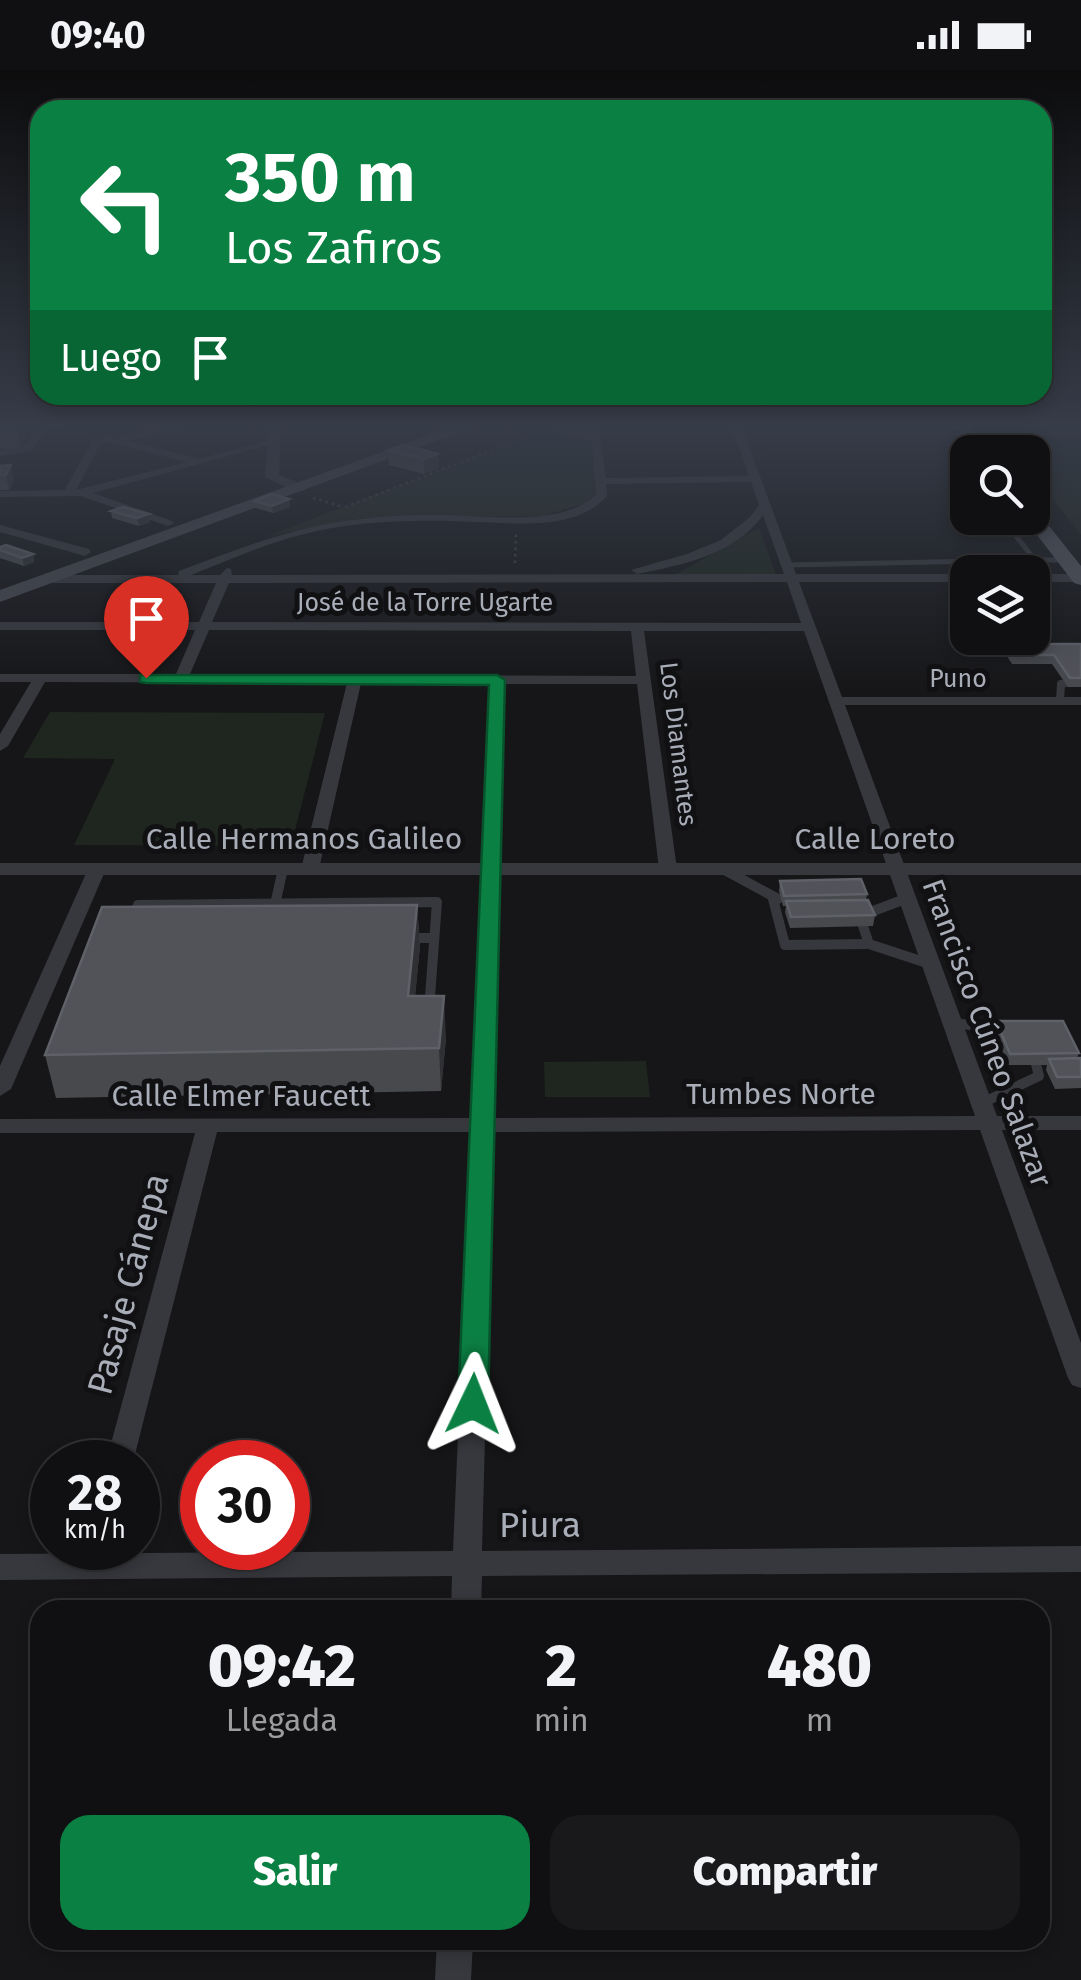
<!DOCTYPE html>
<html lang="es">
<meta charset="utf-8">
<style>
:root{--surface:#101012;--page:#19191b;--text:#f1f3f6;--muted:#9c9d9f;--line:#303032;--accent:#0b8043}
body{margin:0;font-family:"Fira Sans",sans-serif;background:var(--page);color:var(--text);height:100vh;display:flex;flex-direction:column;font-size:38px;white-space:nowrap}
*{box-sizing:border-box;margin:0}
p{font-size:32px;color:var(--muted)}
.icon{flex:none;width:55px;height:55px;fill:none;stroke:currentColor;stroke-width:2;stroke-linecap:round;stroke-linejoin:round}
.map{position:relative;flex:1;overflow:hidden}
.drawer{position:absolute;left:30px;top:1530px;width:1020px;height:350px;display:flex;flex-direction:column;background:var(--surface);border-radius:30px;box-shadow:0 5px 15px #0003,0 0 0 2px var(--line)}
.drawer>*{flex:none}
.banner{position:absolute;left:30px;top:30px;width:1022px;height:305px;border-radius:30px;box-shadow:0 5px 15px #0003,0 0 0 2px var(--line);background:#0b8043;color:#fff;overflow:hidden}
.controls{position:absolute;left:950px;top:365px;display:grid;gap:20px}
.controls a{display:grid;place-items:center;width:100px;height:100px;border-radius:20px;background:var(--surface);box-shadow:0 5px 15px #0003,0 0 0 2px var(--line);font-size:50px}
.speed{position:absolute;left:30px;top:1370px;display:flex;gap:20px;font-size:50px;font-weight:700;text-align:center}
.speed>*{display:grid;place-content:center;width:130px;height:130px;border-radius:50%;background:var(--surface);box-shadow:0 5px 15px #0003,0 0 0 2px var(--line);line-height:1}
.speed small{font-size:25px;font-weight:400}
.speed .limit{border:15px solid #d22;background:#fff;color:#111}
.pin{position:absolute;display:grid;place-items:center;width:85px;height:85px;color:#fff;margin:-102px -42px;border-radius:50% 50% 50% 0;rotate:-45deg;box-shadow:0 0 10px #0007}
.pin .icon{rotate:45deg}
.me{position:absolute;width:110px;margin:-55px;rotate:2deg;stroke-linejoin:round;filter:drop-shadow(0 0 8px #0008)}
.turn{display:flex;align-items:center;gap:35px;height:210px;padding:0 30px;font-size:45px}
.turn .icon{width:130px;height:130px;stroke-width:2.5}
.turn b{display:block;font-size:70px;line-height:85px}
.then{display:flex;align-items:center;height:95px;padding:0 30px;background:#0003;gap:20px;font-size:38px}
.eta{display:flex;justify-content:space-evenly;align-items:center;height:170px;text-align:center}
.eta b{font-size:60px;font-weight:800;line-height:70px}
.button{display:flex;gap:20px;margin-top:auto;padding:20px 30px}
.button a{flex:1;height:115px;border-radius:30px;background:var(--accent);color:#fff;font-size:40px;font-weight:800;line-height:115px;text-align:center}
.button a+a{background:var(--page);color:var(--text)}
.status{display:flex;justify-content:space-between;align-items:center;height:70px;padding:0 50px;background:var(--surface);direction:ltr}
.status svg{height:28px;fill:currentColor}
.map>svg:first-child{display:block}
.green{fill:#1e261f}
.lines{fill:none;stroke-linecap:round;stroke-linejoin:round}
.path{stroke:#3d3f44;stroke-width:2.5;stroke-dasharray:2.5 4;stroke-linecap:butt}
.service-far2{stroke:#37383d;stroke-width:5}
.service-far1{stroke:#37383d;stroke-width:8}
.service{stroke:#37383d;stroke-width:10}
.minor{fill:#37383d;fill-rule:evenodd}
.tertiary{fill:#37383d;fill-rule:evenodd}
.secondary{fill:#45474d;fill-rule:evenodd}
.primary{fill:#53555c;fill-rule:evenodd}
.wall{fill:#47494d}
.shaded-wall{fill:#2f3033}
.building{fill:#525359;stroke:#5f6168;stroke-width:2.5}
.route{fill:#0b8043;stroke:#07532c;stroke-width:2.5}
.labels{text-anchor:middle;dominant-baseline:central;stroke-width:10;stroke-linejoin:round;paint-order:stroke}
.far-street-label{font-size:25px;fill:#a8adb8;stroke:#111113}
.street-label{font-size:30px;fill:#a8adb8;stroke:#111113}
.near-street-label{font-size:35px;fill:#a8adb8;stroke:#111113}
</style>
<div class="status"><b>09:40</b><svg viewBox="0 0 49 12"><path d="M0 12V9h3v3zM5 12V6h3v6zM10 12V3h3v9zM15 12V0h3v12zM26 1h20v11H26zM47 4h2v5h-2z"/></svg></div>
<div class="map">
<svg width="1081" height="1910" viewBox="0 0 1081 1910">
<rect width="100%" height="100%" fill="#161618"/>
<g class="green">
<path d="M555 355H602L591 363 597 423 591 432 542 446 362 448 268 466Z"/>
<path d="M1013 367H1081V465L1033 403 1032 382H1016L1006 370Z"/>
<path d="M759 458 776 505 673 506Z"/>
<path d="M50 642 325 643 291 776 74 775 115 689 23 688Z"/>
<path d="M646 991 650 1027H545L544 992Z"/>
</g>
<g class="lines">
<g class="path">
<path d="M313 428 343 437"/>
<path d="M345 437 544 360"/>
<path d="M515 493 516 464"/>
</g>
<g class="service-far2">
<path d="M1038 454 1011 460 1035 490H1066"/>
<path d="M786 495 1035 490"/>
</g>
<path class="service-far1" d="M1060 631 1061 614 1066 613"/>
<g class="service">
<path d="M723 799 778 829"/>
<path d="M773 829 785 875 869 874"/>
<path d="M274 839 283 799"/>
<path d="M868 843 905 829"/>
<path d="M134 846 138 835 437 832 429 940"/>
<path d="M863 856 869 874 930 894"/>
<path d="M409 868H434"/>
<path d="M952 953 1007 959"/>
<path d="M982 1033 1039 1006 1033 982"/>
</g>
<g class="minor">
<path d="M41 355H51L31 381 0 386V380L24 376Z"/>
<path d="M172 355H200L128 371 199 389 274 369 279 372 93 423 172 451 174 453 168 456 81 426 0 427V421L65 420 93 369 107 366 117 368ZM107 372 187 392 76 420 101 373Z"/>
<path d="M568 355 599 360 606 408 749 406 731 355H741L796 504H968V512H799L842 627H1081V635H845L997 1046H1081V1060H1002L1081 1273V1318L1072 1315 1068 1308 980 1060 493 1062 482 1481 1081 1476V1502L482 1506 481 1540H451L452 1506 0 1510V1484L453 1481 471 1062H217L133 1392H106L195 1063H0V1049L472 1048 490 614 361 613 319 799 310 804 301 799 347 613 45 612 8 676 0 681V664L31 612H0V604H176L195 560H0V552H199L216 513H49L43 509 49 505H178L179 501C273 465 329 445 432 445 479 444 561 459 596 425L592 371 553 363ZM751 412 759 435 750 447 721 470 687 484 631 500 637 504C681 495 735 485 763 445L784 504 232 505 231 499 227 498 220 505H191C227 491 262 475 300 465 356 450 418 449 476 452 519 453 576 461 607 426L606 414ZM787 512 801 553 212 552 229 513ZM209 560 631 561 636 606 190 604ZM644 561H804L975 1046 493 1048 504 614H637L659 799 662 803H674L677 799Z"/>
<path d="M0 455 89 479 91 482 85 486 0 462Z"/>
<rect x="1032" y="504" width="49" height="8"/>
<path d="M97 794 106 799 11 1019 0 1026V996L88 799Z"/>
<path d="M437 1870H473L471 1910H435Z"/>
</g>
<g class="tertiary">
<path d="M269 355H281L279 405 304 415V421H294L265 407Z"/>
<path d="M985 358H1081V366L981 365Z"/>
<rect x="0" y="793" width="1081" height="12"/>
</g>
<path class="secondary" d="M457 355H479L0 532V520Z"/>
<g class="primary">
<path d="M954 355H970L991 382H975Z"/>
<path d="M1032 441 1038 442 1081 496V515L1074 513 1024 448H1032Z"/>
</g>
</g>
<g class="wall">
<path d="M0 355H40L34 361H26L27 365 20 378 0 379Z"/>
<path d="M403 375 439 398 424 404 389 395 388 380Z"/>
<path d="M0 396 14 410 9 420H0Z"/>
<path d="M289 429 290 437 273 443 256 438 255 431Z"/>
<path d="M111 441 149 444 150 452 139 456 112 448Z"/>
<path d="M0 477 33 484 34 492 24 496 0 488Z"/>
<path d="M1007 574H1081V617H1068L1052 594H1012L1005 583Z"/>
<path d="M780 811 867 824 866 830 875 845 873 856 790 858 785 842 786 836H783L779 821Z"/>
<path d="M417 835 420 876 415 926 446 968 441 1021 56 1028 45 985Z"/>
<path d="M996 951 1079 983 1077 988H1081V1018L1055 1019 1046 1000 1047 995H1008L994 962Z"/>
</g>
<g class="shaded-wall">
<path d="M22 355H25L27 365 20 378 17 364Z"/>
<path d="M438 384 439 398 424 404V389Z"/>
<path d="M11 395 14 410 9 420 6 405Z"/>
<path d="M289 429 290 437 273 443 272 436Z"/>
<path d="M149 444 150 452 139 456 137 448Z"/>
<path d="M33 484 34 492 24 496 22 488Z"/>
<path d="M417 835 420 876 411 968 408 926Z"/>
<path d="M444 926 446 968 441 1021 439 978Z"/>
</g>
<g class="building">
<path d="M0 355H22L17 364 0 365Z"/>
<path d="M403 375 438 384 424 389 388 380Z"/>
<path d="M11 395 6 405H0V396Z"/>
<path d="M271 424 289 429 272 436 255 431Z"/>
<path d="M123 437 149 444 137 448 111 441Z"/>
<path d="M6 475 33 484 22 488 0 480V477Z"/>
<path d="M1007 574H1081V608H1070L1054 585H1014Z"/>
<path d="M861 809 867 824 784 826 780 811Z"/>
<path d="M868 830 875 845 791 847 786 831Z"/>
<path d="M417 835 408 926H444L439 978 45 985 102 837Z"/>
<path d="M996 951H1063L1079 983 1010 984Z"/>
<path d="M1081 988V1007H1057L1049 989Z"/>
</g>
<linearGradient id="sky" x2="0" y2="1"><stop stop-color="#0c0c0d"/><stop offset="0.57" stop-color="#363c48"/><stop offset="1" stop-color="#363c48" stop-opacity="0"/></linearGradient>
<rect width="1081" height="623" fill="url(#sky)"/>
<path class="route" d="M140 605H497L505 610 488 1334 483 1343 473 1346 462 1343 458 1334 489 615 146 613 140 612Z"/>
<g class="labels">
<g class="far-street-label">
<text x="425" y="533">José de la Torre Ugarte</text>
<text x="958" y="609">Puno</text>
<text transform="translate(678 674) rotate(83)">Los Diamantes</text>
</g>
<g class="street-label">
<text x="304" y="769">Calle Hermanos Galileo</text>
<text x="875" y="769">Calle Loreto</text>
<text transform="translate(987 963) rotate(70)">Francisco Cúneo Salazar</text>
<text x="781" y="1024">Tumbes Norte</text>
<text x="241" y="1026">Calle Elmer Faucett</text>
</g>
<g class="near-street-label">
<text transform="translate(128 1214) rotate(-75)">Pasaje Cánepa</text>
<text x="540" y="1455">Piura</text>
</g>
</g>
</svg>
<div class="controls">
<a><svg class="icon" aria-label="search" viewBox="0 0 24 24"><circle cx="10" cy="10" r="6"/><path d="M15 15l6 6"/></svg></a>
<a><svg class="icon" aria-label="layers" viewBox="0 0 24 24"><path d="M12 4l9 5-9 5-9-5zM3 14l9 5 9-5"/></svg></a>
</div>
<div class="speed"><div>28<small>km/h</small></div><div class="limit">30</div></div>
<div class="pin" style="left:146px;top:608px;background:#d93025"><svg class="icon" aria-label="arrive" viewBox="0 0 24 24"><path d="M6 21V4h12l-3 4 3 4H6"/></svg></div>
<svg class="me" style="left:473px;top:1334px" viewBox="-20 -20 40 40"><path d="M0-17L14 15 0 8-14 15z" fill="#0b8043" stroke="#fff" stroke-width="4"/></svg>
<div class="banner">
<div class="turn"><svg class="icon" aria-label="left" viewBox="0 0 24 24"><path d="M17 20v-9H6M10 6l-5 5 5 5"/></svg><div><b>350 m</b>Los Zafiros</div></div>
<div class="then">Luego<svg class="icon" aria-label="arrive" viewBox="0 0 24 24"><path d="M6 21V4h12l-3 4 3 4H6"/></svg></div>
</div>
<section class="drawer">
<div class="eta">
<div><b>09:42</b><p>Llegada</p></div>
<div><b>2</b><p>min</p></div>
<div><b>480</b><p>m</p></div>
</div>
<div class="button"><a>Salir</a><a>Compartir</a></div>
</section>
</div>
